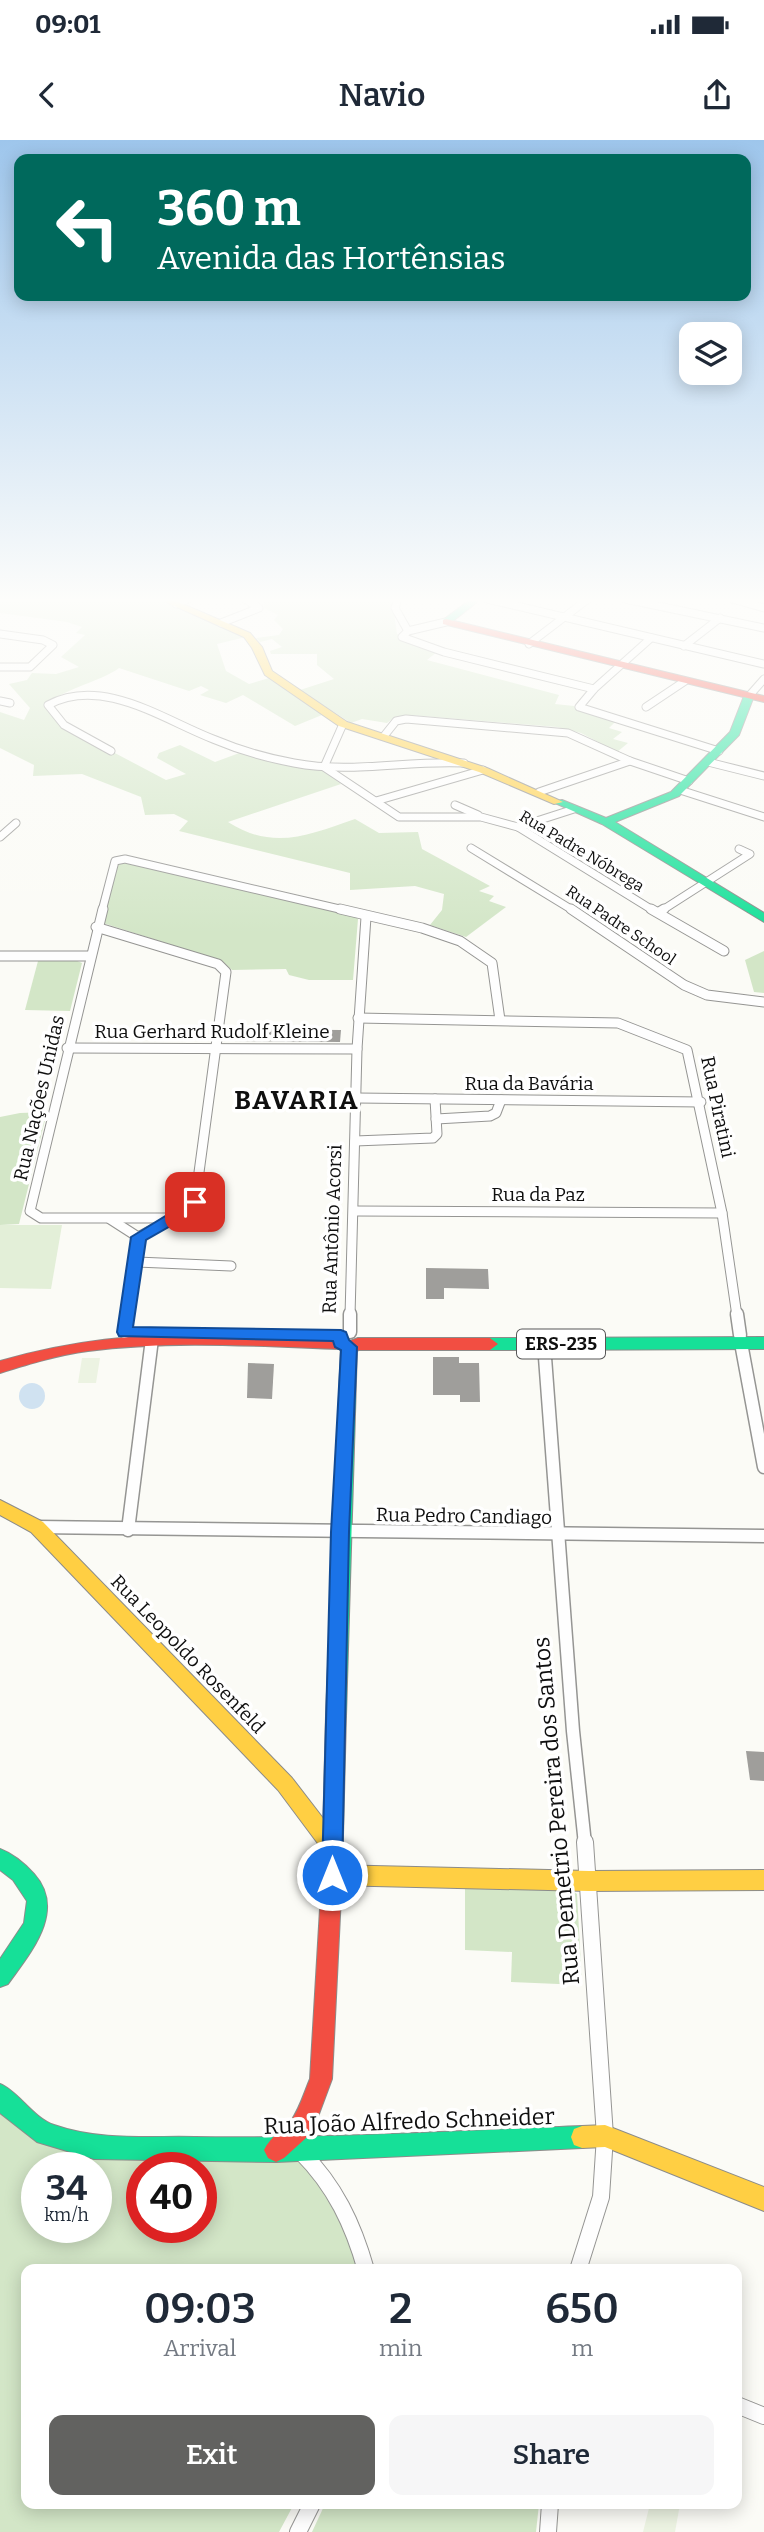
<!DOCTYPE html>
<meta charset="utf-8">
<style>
:root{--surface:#fff;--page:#f6f6f7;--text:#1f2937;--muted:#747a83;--accent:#626260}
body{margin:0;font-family:Bitter,serif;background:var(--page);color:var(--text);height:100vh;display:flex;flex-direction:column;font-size:26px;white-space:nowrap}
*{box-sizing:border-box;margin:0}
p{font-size:23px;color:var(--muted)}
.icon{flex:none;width:38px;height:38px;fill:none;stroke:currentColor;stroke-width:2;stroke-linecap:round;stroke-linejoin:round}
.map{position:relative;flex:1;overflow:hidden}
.drawer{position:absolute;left:21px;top:2124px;width:721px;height:245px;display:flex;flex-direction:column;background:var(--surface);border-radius:14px;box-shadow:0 4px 18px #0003}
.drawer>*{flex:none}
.hud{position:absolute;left:14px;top:14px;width:737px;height:147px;border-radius:14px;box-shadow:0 4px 18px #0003;background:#00695c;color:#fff;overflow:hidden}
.buttons{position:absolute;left:679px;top:182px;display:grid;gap:14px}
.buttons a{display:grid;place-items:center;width:63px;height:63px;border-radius:14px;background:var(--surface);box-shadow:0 4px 18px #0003;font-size:35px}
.speed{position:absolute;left:21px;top:2012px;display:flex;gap:14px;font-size:35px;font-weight:700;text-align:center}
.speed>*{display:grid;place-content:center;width:91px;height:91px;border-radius:50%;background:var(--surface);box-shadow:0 4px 18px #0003;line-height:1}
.speed small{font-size:18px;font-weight:400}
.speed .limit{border:10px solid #d22;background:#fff;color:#111}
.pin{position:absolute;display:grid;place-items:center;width:60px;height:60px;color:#fff;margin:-30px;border-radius:14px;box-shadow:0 4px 10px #0006}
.me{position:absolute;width:77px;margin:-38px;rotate:0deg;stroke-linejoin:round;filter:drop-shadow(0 0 5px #0008)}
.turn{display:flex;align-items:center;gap:24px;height:147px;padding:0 28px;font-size:32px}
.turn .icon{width:91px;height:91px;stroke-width:2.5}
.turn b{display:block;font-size:49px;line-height:60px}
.eta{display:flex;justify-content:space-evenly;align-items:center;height:119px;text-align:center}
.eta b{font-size:42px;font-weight:600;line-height:49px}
.cta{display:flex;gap:14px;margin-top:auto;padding:14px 28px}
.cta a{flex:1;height:80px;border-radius:14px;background:var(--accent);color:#fff;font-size:28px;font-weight:600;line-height:80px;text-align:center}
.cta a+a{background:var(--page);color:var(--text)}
.status{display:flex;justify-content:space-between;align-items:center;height:49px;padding:0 35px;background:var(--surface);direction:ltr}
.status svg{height:19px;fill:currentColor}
header{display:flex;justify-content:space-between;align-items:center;height:91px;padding:0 28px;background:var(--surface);font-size:32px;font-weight:600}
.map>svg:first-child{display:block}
.green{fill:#e3efd8}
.forest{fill:#d3e6c7;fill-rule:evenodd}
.pitch{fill:#ecf3e2}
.water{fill:#d0e2f1}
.building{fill:#9f9e9b}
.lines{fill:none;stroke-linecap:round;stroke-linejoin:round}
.street-far3-casing{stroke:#959593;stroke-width:9}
.street-far2-casing{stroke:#959593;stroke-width:11}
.street-far1-casing{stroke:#959593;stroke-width:15}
.street-casing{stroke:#959593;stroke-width:18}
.fast-casing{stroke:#8c8c8a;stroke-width:2}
.slow-casing{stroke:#8c8c8a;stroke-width:2}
.jam-casing{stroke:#8c8c8a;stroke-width:2}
.street-far3{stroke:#fefefe;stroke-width:7}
.street-far2{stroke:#fefefe;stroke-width:9}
.street-far1{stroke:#fefefe;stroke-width:12}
.street{stroke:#fefefe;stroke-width:16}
.fast{fill:#16e098;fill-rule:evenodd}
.slow{fill:#ffcf43;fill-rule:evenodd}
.jam{fill:#f24e42;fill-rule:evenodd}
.route{fill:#1a73e8;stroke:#114b97;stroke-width:2}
.labels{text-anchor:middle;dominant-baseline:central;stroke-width:7;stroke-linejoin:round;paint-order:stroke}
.far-street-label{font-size:16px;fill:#0f0f0f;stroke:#fff}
.shield{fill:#fff;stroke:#575757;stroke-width:2}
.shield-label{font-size:18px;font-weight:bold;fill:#0f0f0f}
.street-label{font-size:19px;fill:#0f0f0f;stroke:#fff}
.near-street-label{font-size:23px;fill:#0f0f0f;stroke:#fff}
.district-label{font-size:26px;font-weight:bold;letter-spacing:2px;fill:#0f0f0f;stroke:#fff}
</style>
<div class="status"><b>09:01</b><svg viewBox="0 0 49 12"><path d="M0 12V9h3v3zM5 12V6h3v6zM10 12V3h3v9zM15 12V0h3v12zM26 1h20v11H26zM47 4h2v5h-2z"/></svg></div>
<header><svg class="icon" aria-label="back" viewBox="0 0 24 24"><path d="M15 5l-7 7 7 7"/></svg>Navio<svg class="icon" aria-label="share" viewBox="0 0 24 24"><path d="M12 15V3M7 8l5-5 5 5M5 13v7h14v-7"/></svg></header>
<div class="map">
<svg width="764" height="2392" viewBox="0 0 764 2392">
<rect width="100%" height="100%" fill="#fbfbf6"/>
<path class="green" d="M0 1085H62L51 1149 0 1148Z"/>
<g class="forest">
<path d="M0 459H154L243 495 246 497 217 504 226 531 249 544 269 538 322 575 295 586 243 555 226 563 200 555 209 550 201 546 189 551 119 528C103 541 50 553 45 568L58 583 166 640 186 634 157 618 159 613 180 605 215 622 242 612 320 628 341 644 228 682C273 711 309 695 355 679L379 693 418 692 422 709 490 746 479 751 494 756 489 761 506 767 466 797 430 785 442 770 444 754 415 746 350 750V733L179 691 188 681 174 674 145 675 141 657 82 634 33 636 34 625 0 608V572L24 580 30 568 9 544 27 540 32 533 56 534 79 527 61 517 85 495 76 493 82 487 67 482 0 473Z"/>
<path d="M264 459H392L397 494 438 511 427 520 559 555 555 564 574 566 616 581 609 588 622 592 613 599 628 603 617 612 581 593 557 587 410 575 395 577 387 583 362 579 351 583 300 550 334 539 317 525V514H271L270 511 282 507 272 499 260 502 256 498 279 495 283 489 274 480 278 475 264 468Z"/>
<path d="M121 721 354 776 358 779 353 840H309L289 835 286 829 232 830 222 821 103 783 117 722Z"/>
<path d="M764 811V853L754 852 745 820Z"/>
<path d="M75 820 82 823 70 871 25 870 38 821Z"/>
<path d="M47 972 19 1084 0 1085V977L20 973Z"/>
<path d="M465 1747H568L577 1754 582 1845 511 1842 512 1812 465 1810Z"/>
<path d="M0 1971 34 1996 295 2018C331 2051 346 2083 357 2130H26V2364H294L279 2392H0ZM37 2028H96V2088H37ZM142 2028H201V2088H142Z"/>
<path d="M325 2364H539L536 2392H312Z"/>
</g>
<g class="pitch">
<path d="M82 1218H100L96 1243H78Z"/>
<path d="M650 2364H680L675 2392H643Z"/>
</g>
<circle class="water" cx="32" cy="1256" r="13"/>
<g class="building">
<path d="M234 889 341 890 340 902 232 901Z"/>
<path d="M426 1128 488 1129 489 1149 444 1148V1159H426Z"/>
<path d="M433 1217H459V1223H479L480 1262H460V1255H433Z"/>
<path d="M248 1223 274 1224 272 1259 247 1258Z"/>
<path d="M746 1611 764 1612V1641L750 1640Z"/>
</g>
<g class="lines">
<g class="street-far3-casing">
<g id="street-far3">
<path d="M398 459 395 468 408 491"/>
<path d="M487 459 764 524"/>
<path d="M625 459 764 488"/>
<path d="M732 459 764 468"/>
<path d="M176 464 188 459"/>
<path d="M446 482 408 491 402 497 444 512 594 549"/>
<path d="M221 483 259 468 245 459"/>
<path d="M0 494 43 500 53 505 30 527H0"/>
<path d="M651 498 594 549 579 567 719 611"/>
<path d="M529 504 588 459"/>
<path d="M684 506 720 478"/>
<path d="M749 556 764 539"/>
<path d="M0 561 10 563"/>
<path d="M646 567 685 541"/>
<path d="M343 584 324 627 399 677H481L518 687 654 771"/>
<path d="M384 596 396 581 406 579 568 593 630 621 689 641"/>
<path d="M111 611 64 585 48 565C102 536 162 579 213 599 239 610 267 618 294 623 351 634 407 620 464 623"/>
<path d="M708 622 764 636"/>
<path d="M680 650 764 677"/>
<path d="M539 652 630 621"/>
<path d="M376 661 483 630"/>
<path d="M455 665 478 675"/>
<path d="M518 687 574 669"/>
<path d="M0 697 16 683"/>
<path d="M471 708 574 771"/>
<path d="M102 771 115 721 125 719 348 771"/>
<path d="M661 771 750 714 739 709"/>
</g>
</g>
<g class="street-far2-casing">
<g id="street-far2">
<path d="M103 769 30 1071 41 1078H169"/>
<path d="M340 769 422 788 460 801 492 823 500 880"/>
<path d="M571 769 684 845 707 855 764 862"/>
<path d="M651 769 724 811"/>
<path d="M659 772 664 769"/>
<path d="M96 787 218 824 226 832 195 1062 183 1073 138 1097"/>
<path d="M0 816H90"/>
<path d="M358 878 618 883 687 910 722 1073 737 1176"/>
<path d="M67 908 357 909"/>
<path d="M357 958 701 962"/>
<path d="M436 979 490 976 496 973 501 960"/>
<path d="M355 1001 433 998 437 994 435 959"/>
<path d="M355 1071 722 1073"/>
<path d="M110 1079 138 1097"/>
<path d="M137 1122 231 1126"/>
<path d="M127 1176 138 1097"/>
<path d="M350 1176 357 909 366 777"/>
</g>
</g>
<g class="street-far1-casing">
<g id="street-far1">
<path d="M737 1174 740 1195"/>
<path d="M125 1192 127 1174"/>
<path d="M350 1192V1174"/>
<path d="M741 1203 764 1327"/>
<path d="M544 1204 573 1591 585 1704"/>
<path d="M37 1387 764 1396"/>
<path d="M128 1390 152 1199"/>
</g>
</g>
<g class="street-casing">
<g id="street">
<path d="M301 2012C335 2046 353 2084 366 2130"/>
<path d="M578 2130 601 2057 605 1996 585 1702"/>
<path d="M737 2265 764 2276"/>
<path d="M298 2392 312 2364"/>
<path d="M548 2392 550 2364"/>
</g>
</g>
<g class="fast-casing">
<g id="fast">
<path d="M471 459H481L449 484H443V480Z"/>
<path d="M749 553 754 556 739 595 679 656 615 682 764 773V782L602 684 553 662 562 660 606 678 671 652 730 592 744 556Z"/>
<path d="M764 1197V1209L490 1210 482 1204 490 1198Z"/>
<path d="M349 1201 357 1207 346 1576 343 1582 336 1584 329 1582 326 1576 341 1207Z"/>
<path d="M0 1709C13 1714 25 1724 34 1734 67 1771 30 1813 8 1844L0 1847V1819L24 1783 27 1761 13 1740 0 1730Z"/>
<path d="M0 1944C18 1951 33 1978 54 1985 99 2001 148 1996 195 1997 324 1999 453 1991 582 1986L590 1989 593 1997 590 2005 582 2008 276 2022 94 2019 37 2002 0 1973Z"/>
</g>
</g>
<g class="slow-casing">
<g id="slow">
<path d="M159 459H171L250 493 262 507 272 531 347 582 487 628 563 662 554 664 479 632 339 586 265 535 252 508 244 497Z"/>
<path d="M0 1360 43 1382 292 1638 339 1699 342 1706 339 1713 332 1715 325 1713 278 1650 31 1392 0 1375Z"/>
<path d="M332 1725 589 1731 764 1730V1750L589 1751 332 1745 325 1742 322 1735 325 1728Z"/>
<path d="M605 1985 764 2047V2071L605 2007 582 2008 574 2005 571 1997 574 1989 582 1986Z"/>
</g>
</g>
<g class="jam-casing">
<g id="jam">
<path d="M446 479 764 556V562L443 484V480Z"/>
<path d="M211 1194 341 1197 350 1201 358 1198H490L498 1204 490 1210H359L349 1213 339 1209C255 1206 171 1200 88 1211 58 1215 29 1224 0 1233V1221C72 1200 136 1194 211 1194Z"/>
<path d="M336 1568 343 1570 346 1576 342 1735 332 1939 316 1982 306 1998 284 2018 276 2022 268 2018 264 2010C270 1997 282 1991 291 1981 300 1968 304 1953 310 1939L322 1735 326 1576 329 1570Z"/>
</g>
</g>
<use href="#street-far3" class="street-far3"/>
<use href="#street-far2" class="street-far2"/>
<use href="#street-far1" class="street-far1"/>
<use href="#street" class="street"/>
<use href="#fast" class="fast"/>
<use href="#slow" class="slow"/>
<use href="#jam" class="jam"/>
</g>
<linearGradient id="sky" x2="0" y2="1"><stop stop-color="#9ec6ec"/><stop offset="0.58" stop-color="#fdfdfb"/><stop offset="1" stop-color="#fdfdfb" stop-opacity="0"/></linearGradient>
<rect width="764" height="794" fill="url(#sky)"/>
<path class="route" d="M195 1058 202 1062 188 1076 146 1100 133 1187 341 1190 346 1192 349 1200 357 1207 349 1392 342 1735 339 1742 332 1744 325 1742 322 1735 331 1392 341 1210 335 1207 333 1201 119 1196 117 1192 131 1097Z"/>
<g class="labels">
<g class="far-street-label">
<text transform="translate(582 711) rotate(31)">Rua Padre Nóbrega</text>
<text transform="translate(621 785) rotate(34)">Rua Padre School</text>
</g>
<rect class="shield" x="517" y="1189.5" width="88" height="29" rx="5"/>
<g class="shield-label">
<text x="561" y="1204">ERS-235</text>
</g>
<g class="street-label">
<text x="212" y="891">Rua Gerhard Rudolf Kleine</text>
<text x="529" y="943">Rua da Bavária</text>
<text transform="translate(39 958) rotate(-77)">Rua Nações Unidas</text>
<text transform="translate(718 967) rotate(78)">Rua Piratini</text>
<text x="538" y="1054">Rua da Paz</text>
<text transform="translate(332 1089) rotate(-88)">Rua Antônio Acorsi</text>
<text transform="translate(464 1376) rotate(1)">Rua Pedro Candiago</text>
<text transform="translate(188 1514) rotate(46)">Rua Leopoldo Rosenfeld</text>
</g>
<g class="near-street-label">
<text transform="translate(556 1671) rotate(-95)">Rua Demetrio Pereira dos Santos</text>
<text transform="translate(409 1981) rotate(-2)">Rua João Alfredo Schneider</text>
</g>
<g class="district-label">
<text x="297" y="960">BAVARIA</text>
</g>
</g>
</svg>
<div class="buttons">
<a><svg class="icon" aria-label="layers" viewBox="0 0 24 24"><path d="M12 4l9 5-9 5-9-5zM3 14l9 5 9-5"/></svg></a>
</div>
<div class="speed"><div>34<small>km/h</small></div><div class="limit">40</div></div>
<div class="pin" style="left:195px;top:1062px;background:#d93025"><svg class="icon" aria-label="arrive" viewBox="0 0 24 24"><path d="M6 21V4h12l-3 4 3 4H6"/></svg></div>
<svg class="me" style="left:332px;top:1735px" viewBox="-20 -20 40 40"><circle r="17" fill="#1a73e8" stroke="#fff" stroke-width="3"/><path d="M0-11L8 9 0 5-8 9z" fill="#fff"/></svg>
<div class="hud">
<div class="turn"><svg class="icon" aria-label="left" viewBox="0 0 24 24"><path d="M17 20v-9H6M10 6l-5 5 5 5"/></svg><div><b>360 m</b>Avenida das Hortênsias</div></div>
</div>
<section class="drawer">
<div class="eta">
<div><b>09:03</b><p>Arrival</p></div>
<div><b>2</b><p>min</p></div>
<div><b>650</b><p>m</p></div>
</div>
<div class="cta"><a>Exit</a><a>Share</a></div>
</section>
</div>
